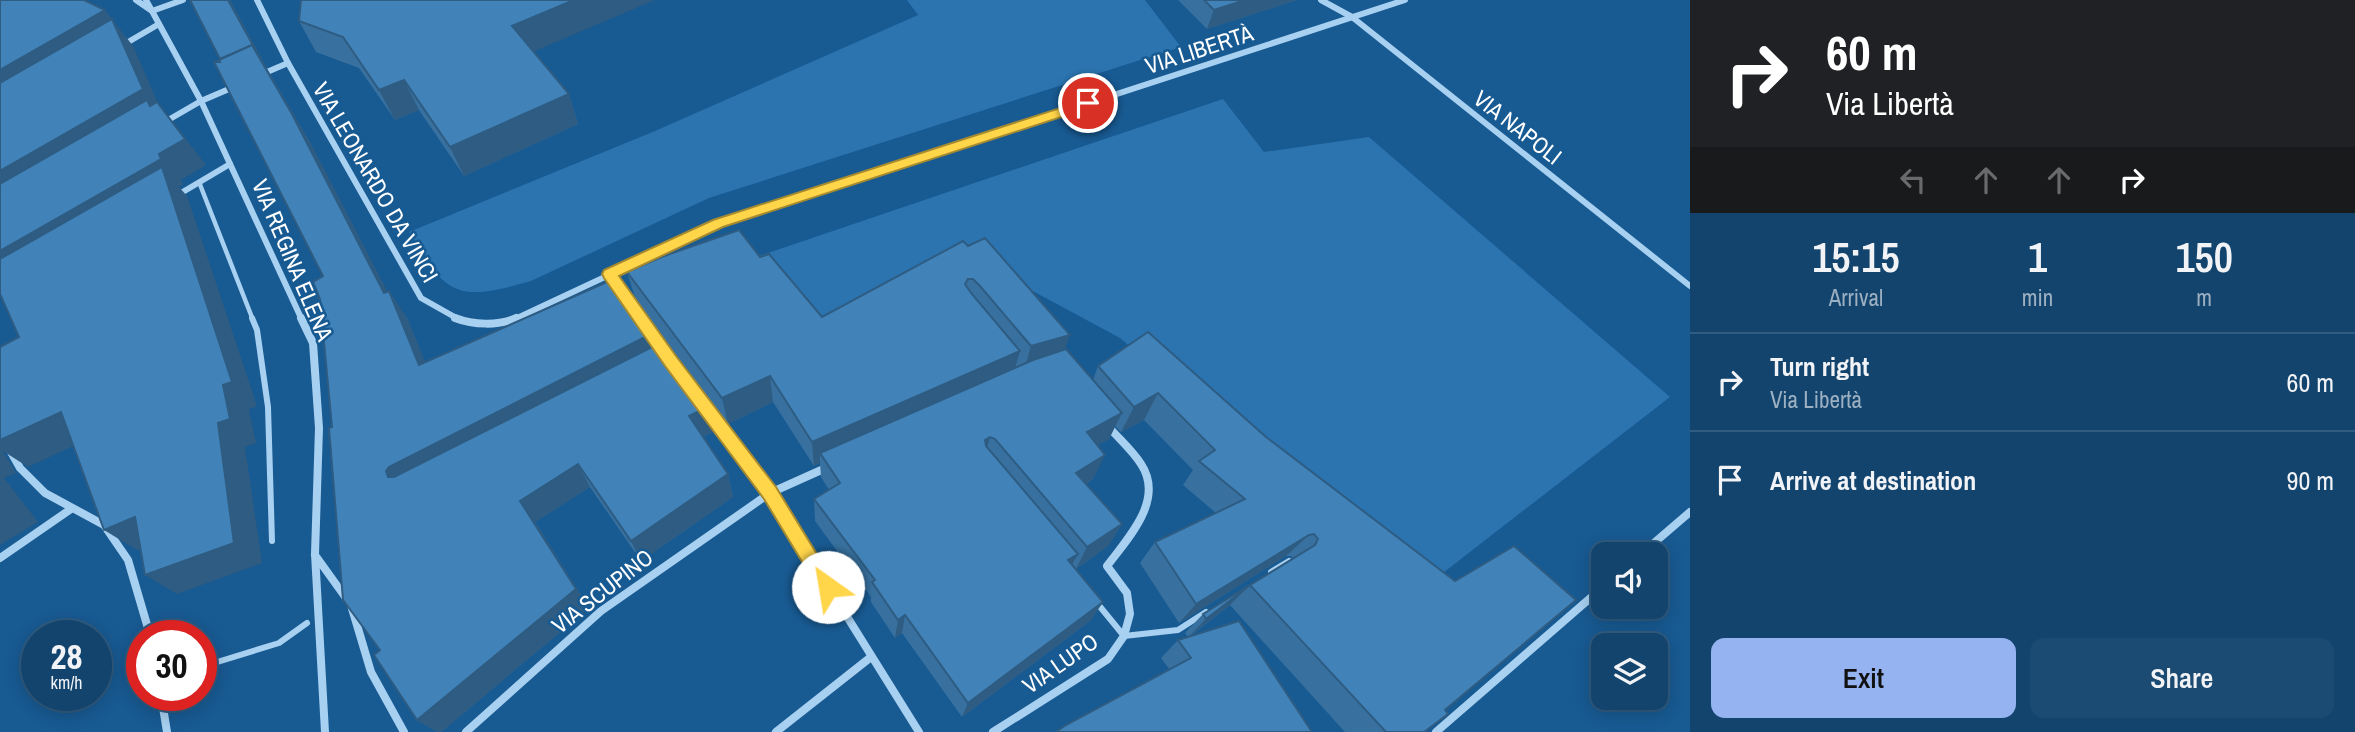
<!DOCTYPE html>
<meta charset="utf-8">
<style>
:root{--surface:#12446e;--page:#1b4b73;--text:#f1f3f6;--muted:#9cb0c2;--line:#315c81;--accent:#95b2f1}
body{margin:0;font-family:"Archivo Narrow",sans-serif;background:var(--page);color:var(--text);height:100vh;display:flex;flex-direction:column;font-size:26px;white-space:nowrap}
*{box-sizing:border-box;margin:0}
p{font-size:23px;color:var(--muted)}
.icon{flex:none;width:38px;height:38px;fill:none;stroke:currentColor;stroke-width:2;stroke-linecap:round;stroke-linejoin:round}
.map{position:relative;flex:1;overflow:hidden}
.drawer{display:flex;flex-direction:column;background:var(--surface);width:665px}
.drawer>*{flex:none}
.banner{background:#202124;color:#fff;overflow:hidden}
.buttons{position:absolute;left:1591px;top:542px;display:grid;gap:14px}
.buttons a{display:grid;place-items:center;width:77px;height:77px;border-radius:14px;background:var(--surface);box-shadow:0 4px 18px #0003,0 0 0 2px var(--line);font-size:35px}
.speed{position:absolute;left:21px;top:620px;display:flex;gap:14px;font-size:35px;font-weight:700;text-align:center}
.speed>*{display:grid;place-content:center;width:91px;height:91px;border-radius:50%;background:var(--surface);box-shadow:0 4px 18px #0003,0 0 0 2px var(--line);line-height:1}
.speed small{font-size:18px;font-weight:400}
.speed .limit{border:10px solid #d22;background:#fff;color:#111}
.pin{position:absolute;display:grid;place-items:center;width:60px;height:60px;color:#fff;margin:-30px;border:4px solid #fff;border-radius:50%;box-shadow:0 2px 7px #0007}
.me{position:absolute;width:77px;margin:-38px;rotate:328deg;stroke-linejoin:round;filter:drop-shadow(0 0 5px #0008)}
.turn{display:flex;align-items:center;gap:24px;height:147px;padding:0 21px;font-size:32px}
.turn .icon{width:91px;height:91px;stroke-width:2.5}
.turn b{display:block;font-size:49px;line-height:60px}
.lanes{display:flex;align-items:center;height:66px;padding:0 21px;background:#0003;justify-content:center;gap:35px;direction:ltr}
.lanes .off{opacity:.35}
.eta{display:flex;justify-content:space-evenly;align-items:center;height:119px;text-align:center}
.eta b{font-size:42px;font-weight:600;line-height:49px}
.cta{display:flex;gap:14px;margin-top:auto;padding:14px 21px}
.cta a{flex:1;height:80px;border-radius:14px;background:var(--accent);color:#111;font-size:28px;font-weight:600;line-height:80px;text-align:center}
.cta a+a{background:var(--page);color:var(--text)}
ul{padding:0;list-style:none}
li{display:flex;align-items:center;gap:21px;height:98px;padding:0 21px;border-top:2px solid var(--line)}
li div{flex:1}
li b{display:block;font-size:26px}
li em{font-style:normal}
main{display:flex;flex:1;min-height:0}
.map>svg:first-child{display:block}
.green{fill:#2b74b0}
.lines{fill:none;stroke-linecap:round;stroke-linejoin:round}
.service-far1{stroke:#a8d0f0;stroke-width:4.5}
.service{stroke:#a8d0f0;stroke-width:6}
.minor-far1{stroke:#a8d0f0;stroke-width:6}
.minor{stroke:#a8d0f0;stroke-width:8}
.wall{fill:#38719f}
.shaded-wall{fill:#2e5c82}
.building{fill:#4183b9;stroke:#2e5c82;stroke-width:2}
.route{fill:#ffd54a;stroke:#a68a30;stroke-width:2}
.labels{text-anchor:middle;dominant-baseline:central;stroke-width:5;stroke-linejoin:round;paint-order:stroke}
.street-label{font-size:23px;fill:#fff;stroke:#185a92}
</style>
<main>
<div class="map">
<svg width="1690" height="732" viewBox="0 0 1690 732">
<rect width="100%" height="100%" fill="#185a92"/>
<g class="green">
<path d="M907 0H1145L1181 47 709 198 531 281C458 302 446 297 409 232L655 131 918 15Z"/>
<path d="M1223 99 1264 152 1369 137 1670 397 1421 590 1120 338 951 247 820 324 759 256Z"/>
</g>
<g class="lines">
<path class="service-far1" d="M199 182 253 320"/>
<g class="service">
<path d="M252 318 257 330 268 407 272 541"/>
<path d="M1271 572 1289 561"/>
<path d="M1097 603 1124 636 1178 630 1206 612"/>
<path d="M201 667 279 643 307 623"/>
</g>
<g class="minor-far1">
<path d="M136 0 152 11 201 101 302 320"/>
<path d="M146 0 152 11 183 0"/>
<path d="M257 0 288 63 421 298 460 320"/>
<path d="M1321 0 1352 17 1690 286"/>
<path d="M123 45 159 24"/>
<path d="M260 75 288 63"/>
<path d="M163 123 201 101 236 86"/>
<path d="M176 196 230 164"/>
<path d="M513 320 718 224 1405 0"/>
</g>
<g class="minor">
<path d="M301 318 313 343 319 428 315 554 325 732"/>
<path d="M455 318C473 325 499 326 516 318"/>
<path d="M708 411 770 493 919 732"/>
<path d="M11 452 20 468 45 493 104 525 128 560 150 635"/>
<path d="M315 555 351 605 371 672 404 732"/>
<path d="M1640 555 1690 512"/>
<path d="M0 558 71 509"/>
<path d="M161 695 167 732"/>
<path d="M466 732 601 611 770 493 828 467"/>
<path d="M776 732 871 657"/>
<path d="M993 732 1108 659 1124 636 1130 614 1127 593 1107 566C1128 538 1165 500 1141 464 1132 450 1119 439 1108 426"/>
<path d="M1436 732 1603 587"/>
</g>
</g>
<g class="wall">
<path d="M190 0H230L266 67 311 144 387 292 407 318 425 363 655 332 658 344 710 406 716 430 703 437 728 474 733 497 641 561 590 487 535 522 589 608 441 732H437L417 720 380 650 332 427 323 276 220 62V59Z"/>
<path d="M1178 0H1297L1207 29Z"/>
<path d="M299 21 534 52 569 94 578 124 464 176 419 110 395 120 359 68 316 52Z"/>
<path d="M963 241 1093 380 1098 366 1266 437 1445 710 1424 732H1345L1230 605 1189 637 1312 732 1170 670 1161 658 1178 640 1188 637 1185 633 1203 614 1293 558 1291 556H1286L1179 623 1140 563 1155 542 1216 513 1183 485 1193 470 1144 420 1121 432 1115 426 1109 439 1097 445 1093 479 1086 484 1122 524 1108 546 1076 569 1103 602 1090 621 962 717 902 633 895 638 871 602V597L815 521 814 499 829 490 821 477 820 463 814 466 773 402 728 424 636 301 627 272 760 257 822 317Z"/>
</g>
<g class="shaded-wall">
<path d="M228 0H230L266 67 311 144 396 308 389 291 407 318 437 391 419 365 384 293Z"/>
<path d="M574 0H655L523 56 512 26Z"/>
<path d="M1245 0H1297L1207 29 1214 10Z"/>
<path d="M105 10 133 46 158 103 206 165 181 180 183 185 179 187 187 196 257 406 249 409 256 443 245 447 262 563 177 594 145 575 234 543 0 293V70Z"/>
<path d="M404 80 419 110 395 120 379 90Z"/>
<path d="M569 94 578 124 464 176 450 147Z"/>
<path d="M655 332 663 359 409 490 388 477 386 471 389 467Z"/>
<path d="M1070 335 1060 363 1023 374 1031 346Z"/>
<path d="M1020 351 1012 378 820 453V463L814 466 812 442Z"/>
<path d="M770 376 773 402 728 424 722 398Z"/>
<path d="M1158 393 1144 420 1121 432 1134 407Z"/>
<path d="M710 406 716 430 696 440 689 416Z"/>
<path d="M61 412 95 436 28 467 3 451 16 473 4 478 38 522 0 545V440Z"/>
<path d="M1122 413 1109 439 1076 457 1087 432Z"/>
<path d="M990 437 984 461 985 440Z"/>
<path d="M1105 455 1093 479 1065 496 1076 473Z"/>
<path d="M578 464 590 487 535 522 589 608 441 732H437L417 720 520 501Z"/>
<path d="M728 474 733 497 641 561 631 541Z"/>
<path d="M135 517 167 537 137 550 104 530Z"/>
<path d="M1122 524 1108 546 1076 569 1087 547Z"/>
<path d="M1309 535 1286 556 1179 623 1196 604Z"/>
<path d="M1078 554 1066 575 1068 560Z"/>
<path d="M1250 585 1230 605 1188 637 1206 619Z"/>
<path d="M1103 602 1090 621 962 717 968 703Z"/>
<path d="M905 615 902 633 895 638 898 620Z"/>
</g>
<g class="building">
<path d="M0 0H84L105 10 0 70Z"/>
<path d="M190 0H228L254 47 252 45 220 59Z"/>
<path d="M301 0H574L512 26 569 94 450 147 404 80 379 90 343 37 299 21Z"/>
<path d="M1204 0H1245L1214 10Z"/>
<path d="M112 19 143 89 0 171V83Z"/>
<path d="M252 45 292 114 384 293 389 291 419 365 616 278 655 332 389 467 386 471 388 477H394L662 342 710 406 689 416 728 474 631 541 578 464 520 501 576 589 417 720 374 655 380 650 343 600 329 428 332 427 320 299 313 282 323 276 214 62H220L219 60Z"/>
<path d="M147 100 150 106 157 102 185 139 159 154 161 159 0 251V184Z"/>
<path d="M162 167 232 382 223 385 230 419 218 423 234 543 145 575 135 517 104 530 61 412 0 440V347L19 337 0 294V259Z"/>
<path d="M739 230 760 257 769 254 822 317 963 241 968 246 985 238 1070 335 1031 346 980 286 973 279H968L965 284 971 293 1020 351 812 442 770 376 722 398 627 272 664 256Z"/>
<path d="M1148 332 1266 437 1455 581 1514 546 1576 600 1445 710 1448 714 1424 732H1386L1250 585 1206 619 1203 614 1315 545 1318 539 1314 534 1309 535 1196 604 1155 542 1245 499 1199 461 1215 450 1158 393 1134 407 1098 366Z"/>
<path d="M1066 349 1122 413 1087 432 1105 455 1076 473 1122 524 1087 547 995 439 990 437 985 440 986 446 1078 554 1068 560 1103 602 968 703 905 615 898 620 872 582 875 580 814 499 840 483 820 453 1033 360Z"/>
<path d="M1239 621 1312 732H1056L1066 725 1191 658 1178 640Z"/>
</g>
<path class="route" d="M1088 99 1094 103 1092 107 723 227 619 276 676 356 776 487 837 587 834 593 828 596 821 593 764 499 665 366 604 278 602 274 604 270 713 220Z"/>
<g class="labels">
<g class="street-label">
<text transform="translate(1199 49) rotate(-18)">VIA LIBERTÀ</text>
<text transform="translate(1518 127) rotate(38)">VIA NAPOLI</text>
<text transform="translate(376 182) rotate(60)">VIA LEONARDO DA VINCI</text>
<text transform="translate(293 260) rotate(67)">VIA REGINA ELENA</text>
<text transform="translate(602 591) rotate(-38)">VIA SCUPINO</text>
<text transform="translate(1060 663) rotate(-35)">VIA LUPO</text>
</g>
</g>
</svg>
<div class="buttons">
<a><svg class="icon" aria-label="sound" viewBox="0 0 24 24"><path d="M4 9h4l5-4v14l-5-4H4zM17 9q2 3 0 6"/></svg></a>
<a><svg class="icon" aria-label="layers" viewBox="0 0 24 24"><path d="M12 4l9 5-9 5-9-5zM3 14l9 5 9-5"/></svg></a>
</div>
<div class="speed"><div>28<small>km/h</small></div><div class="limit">30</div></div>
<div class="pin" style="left:1088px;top:103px;background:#d93025"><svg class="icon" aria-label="arrive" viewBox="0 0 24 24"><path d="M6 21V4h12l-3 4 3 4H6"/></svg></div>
<svg class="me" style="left:828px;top:587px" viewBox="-20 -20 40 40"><circle r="19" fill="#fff"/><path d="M0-13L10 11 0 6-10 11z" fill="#ffd54a"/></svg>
</div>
<section class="drawer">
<div class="banner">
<div class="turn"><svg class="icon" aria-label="right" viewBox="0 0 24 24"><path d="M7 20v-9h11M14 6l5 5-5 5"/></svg><div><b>60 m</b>Via Libertà</div></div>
<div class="lanes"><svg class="icon off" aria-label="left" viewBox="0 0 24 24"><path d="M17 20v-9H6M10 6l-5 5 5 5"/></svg><svg class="icon off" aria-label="ahead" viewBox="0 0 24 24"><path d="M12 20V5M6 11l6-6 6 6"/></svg><svg class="icon off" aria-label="ahead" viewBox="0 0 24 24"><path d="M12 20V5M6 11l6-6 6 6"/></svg><svg class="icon" aria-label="right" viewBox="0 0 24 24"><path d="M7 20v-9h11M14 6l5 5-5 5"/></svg></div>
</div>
<div class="eta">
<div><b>15:15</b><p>Arrival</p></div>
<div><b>1</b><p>min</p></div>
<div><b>150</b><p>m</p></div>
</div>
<ul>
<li><svg class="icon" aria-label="right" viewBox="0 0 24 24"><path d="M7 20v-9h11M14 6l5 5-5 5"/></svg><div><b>Turn right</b><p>Via Libertà</p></div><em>60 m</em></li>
<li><svg class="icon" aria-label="arrive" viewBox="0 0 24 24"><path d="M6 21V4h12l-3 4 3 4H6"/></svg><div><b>Arrive at destination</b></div><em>90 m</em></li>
</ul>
<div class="cta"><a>Exit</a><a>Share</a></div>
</section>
</main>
